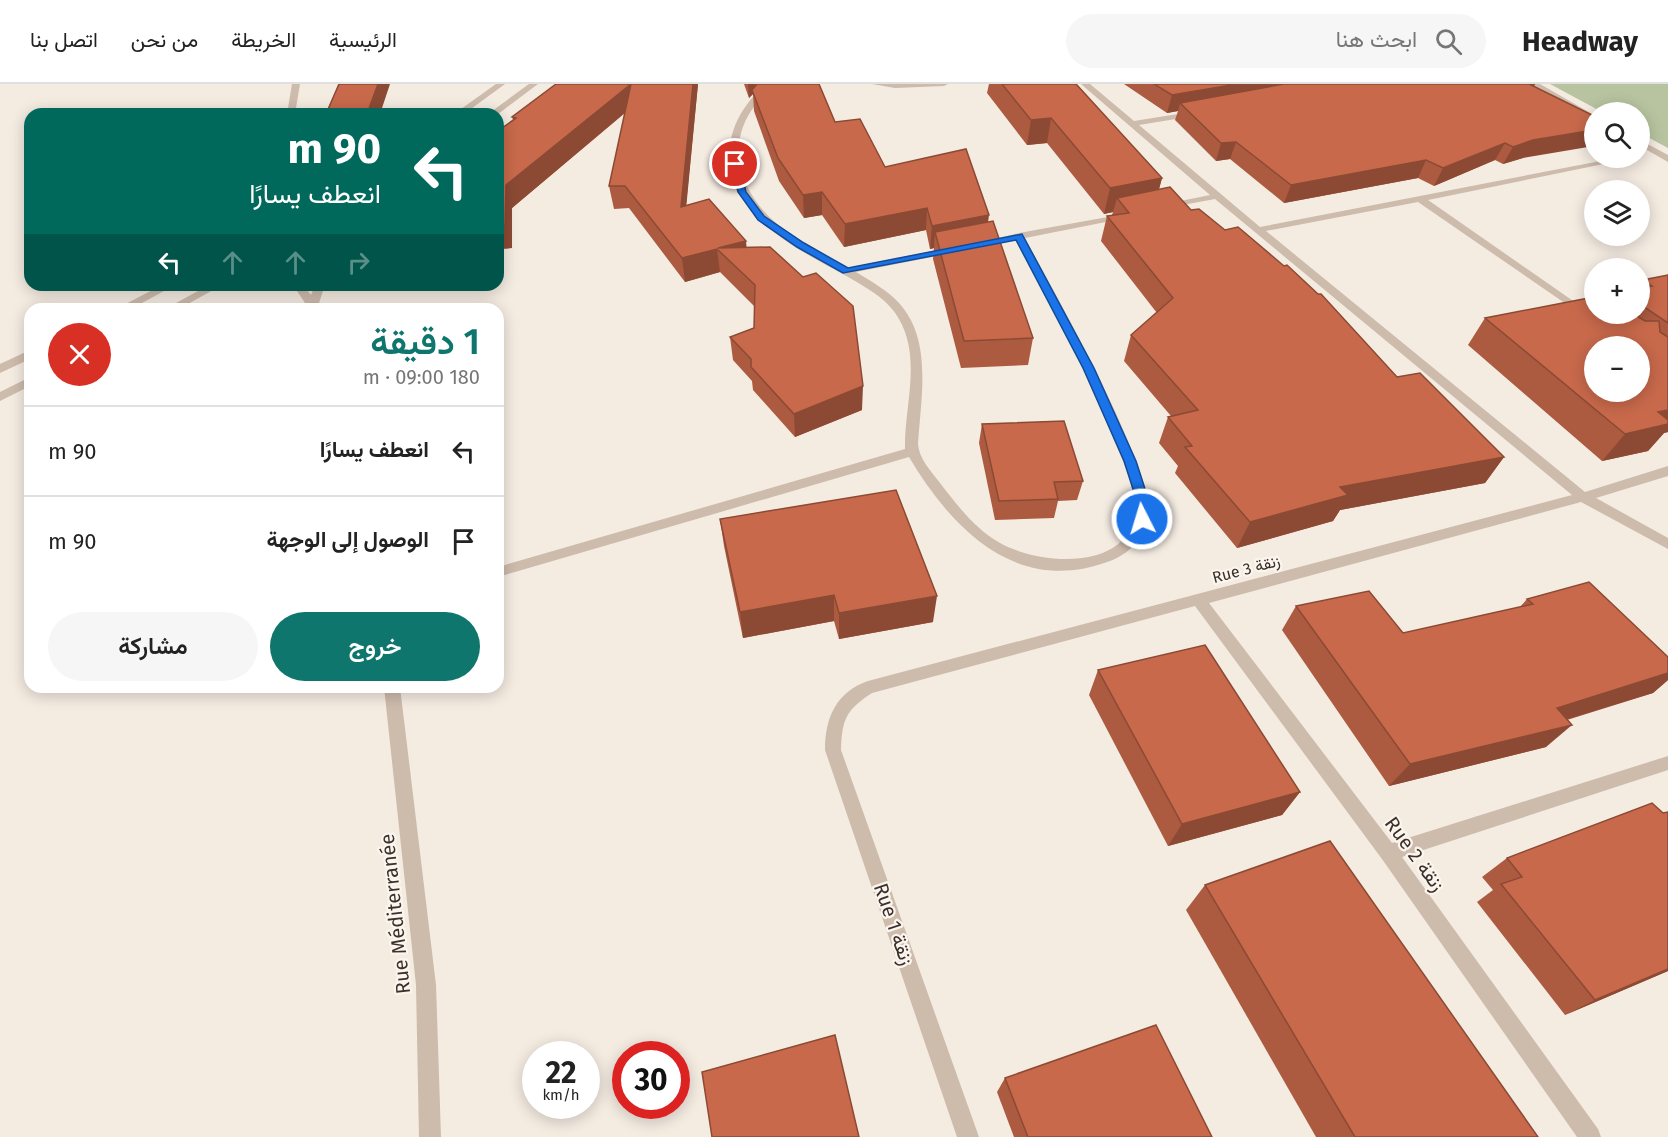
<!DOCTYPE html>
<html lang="ar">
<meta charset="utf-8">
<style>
:root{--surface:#fff;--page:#f6f6f6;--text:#222;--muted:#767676;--line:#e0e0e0;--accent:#0f766e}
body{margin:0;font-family:"Fira Sans",Vazirmatn,sans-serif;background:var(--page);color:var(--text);direction:rtl;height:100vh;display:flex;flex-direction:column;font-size:22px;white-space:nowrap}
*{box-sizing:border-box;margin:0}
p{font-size:20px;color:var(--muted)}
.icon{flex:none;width:33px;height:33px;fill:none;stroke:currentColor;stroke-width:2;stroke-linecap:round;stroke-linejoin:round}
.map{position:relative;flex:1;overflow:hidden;direction:ltr}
.sheet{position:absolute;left:24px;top:219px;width:480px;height:390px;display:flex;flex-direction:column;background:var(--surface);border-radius:18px;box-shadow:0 3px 15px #0003;direction:rtl}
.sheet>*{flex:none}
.top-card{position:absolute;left:24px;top:24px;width:480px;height:183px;border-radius:18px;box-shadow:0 3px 15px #0003;direction:rtl;background:#00695c;color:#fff;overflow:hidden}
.tools{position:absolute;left:1584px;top:18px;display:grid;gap:12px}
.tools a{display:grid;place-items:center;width:66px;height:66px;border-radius:50%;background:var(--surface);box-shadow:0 3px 15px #0003;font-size:30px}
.speed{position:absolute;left:522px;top:957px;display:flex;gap:12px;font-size:30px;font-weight:700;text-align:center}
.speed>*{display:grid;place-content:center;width:78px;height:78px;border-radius:50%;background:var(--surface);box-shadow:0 3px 15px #0003;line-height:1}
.speed small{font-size:15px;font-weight:400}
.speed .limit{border:9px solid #d22;background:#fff;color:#111}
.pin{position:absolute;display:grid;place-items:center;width:51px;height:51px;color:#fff;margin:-26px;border:3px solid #fff;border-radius:50%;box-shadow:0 2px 6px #0007}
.me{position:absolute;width:66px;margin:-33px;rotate:355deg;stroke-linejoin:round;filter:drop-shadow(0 0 4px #0008)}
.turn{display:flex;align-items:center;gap:21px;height:126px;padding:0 24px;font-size:27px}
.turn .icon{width:78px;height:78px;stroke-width:2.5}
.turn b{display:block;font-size:42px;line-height:51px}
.lanes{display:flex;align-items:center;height:57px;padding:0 24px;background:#0003;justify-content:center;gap:30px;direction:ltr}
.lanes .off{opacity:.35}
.round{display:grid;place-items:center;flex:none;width:63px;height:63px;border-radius:32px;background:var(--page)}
.head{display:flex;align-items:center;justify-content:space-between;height:102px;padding:0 24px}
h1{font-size:36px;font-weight:600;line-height:45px;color:var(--accent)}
.button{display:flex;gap:12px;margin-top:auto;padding:12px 24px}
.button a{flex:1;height:69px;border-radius:36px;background:var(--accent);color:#fff;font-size:24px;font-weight:600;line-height:69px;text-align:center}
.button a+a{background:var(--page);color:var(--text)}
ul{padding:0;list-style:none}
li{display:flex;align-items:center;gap:18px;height:90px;padding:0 24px;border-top:2px solid var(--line)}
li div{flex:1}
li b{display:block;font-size:22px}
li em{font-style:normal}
header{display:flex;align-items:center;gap:36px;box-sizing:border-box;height:84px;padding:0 30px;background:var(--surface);border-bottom:2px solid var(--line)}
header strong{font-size:28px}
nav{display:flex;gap:33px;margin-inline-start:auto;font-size:21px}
.search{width:420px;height:54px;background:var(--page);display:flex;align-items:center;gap:15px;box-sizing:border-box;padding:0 21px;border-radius:33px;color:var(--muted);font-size:22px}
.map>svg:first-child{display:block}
.green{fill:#b8c4a0}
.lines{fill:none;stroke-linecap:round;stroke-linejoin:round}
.minor{fill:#cdbbac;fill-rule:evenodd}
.tertiary{fill:#cdbbac;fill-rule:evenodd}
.wall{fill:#ac5a40}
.shaded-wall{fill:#8c4a34}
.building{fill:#c8694b;stroke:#8c4a34;stroke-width:1.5;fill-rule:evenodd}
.route{fill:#1a73e8;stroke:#114b97;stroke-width:1.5}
.labels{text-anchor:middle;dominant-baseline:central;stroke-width:4.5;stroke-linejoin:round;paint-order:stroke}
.street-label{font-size:16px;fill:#3b302b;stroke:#fbf5ee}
.near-street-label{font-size:20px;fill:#3b302b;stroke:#fbf5ee}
</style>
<header>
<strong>Headway</strong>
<div class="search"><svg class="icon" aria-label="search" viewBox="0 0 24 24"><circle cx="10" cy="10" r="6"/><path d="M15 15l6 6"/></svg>ابحث هنا</div>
<nav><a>الرئيسية</a><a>الخريطة</a><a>من نحن</a><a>اتصل بنا</a></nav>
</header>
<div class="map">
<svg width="1668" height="1053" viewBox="0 0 1668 1053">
<rect width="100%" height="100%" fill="#f4ebe1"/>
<path class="green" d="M1550 0H1668V64L1640 49V28H1602Z"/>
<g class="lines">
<g class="minor">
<path d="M292 0H300L295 30H287Z"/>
<path d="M765 0H774C765 11 754 20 748 32 739 48 737 65 740 82 753 136 803 159 847 184L952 163 957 166 952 169 856 188C869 196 883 204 894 214 934 251 921 311 918 360 919 375 931 387 940 399 957 421 975 445 1000 459 1043 483 1141 488 1134 416 1132 396 1122 375 1114 356 1087 287 1051 222 1016 156L982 163 977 160 1019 149 1130 129V133L1126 134 1025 154C1061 221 1099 287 1128 357 1137 381 1151 408 1148 435 1146 454 1127 471 1110 477 1018 512 953 447 909 373L498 493V483L905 365C904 323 922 275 899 235 889 217 872 207 855 197 807 169 745 145 732 84 724 51 741 23 765 0Z"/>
<path d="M872 0H948L944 2 895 4Z"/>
<path d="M1081 0H1090L1134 37 1197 27V31L1194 32 1139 41 1260 143 1616 74H1633L1428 116 1589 228 1591 230 1585 233 1418 118 1266 147 1585 408 1668 382V392L1596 414 1668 454V465L1581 418 1209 519 1392 759 1668 672V686L1402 773 1598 1045 1601 1053H1577L1382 775 1195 522 872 609C846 626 842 635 841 666L979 1053H957L825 666C825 634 836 608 868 597L1572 411 1215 115 1161 125V121L1210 111Z"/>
<path d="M1530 0H1540L1594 31V36Z"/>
<path d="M1640 56 1668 71V78L1640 62Z"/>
<path d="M293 201H303L311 211 315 201H325L317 225H305L307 222Z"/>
<path d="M384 603H400L436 901 441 1053H419L416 901Z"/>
</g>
<g class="tertiary">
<path d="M496 0H505L464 30H454Z"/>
<path d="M529 0H538L498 30H488Z"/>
<path d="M162 201H175L131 225H116Z"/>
<path d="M209 201H222L179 225H165Z"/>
<path d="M30 266V275L0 289V280Z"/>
<path d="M30 293V302L0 317V308Z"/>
</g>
</g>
<g class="wall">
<path d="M698 0 686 121 746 164 862 326 795 353 753 306 752 297 733 276 730 253 754 244 755 223 720 188 685 198 629 124 614 125 609 102 625 29 512 124V164L498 165 513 36 512 33Z"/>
<path d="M744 0H819L835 38 885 83 988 138 1033 254 1028 281 961 284 933 175 934 164 930 165 926 146 844 163 822 131 804 134 779 97 754 27 753 10 749 14Z"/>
<path d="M989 0H1076L1162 94 1159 105 1191 126 1397 293 1504 373 1485 399 1340 426 1333 437 1237 464 1175 389 1178 382 1159 359 1168 333 1171 332 1124 277 1131 251 1157 229 1101 157 1107 132 1112 131 1113 128 1104 130 1047 59 1027 61 987 9Z"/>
<path d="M1124 0H1535L1534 3 1523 74 1503 80 1495 76 1434 102 1418 94 1284 119 1230 75 1216 77 1175 36 1178 27 1167 29Z"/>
<path d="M1668 191V348L1664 349 1648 367 1602 377 1468 261 1485 234 1594 230H1640V201L1643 196Z"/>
<path d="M982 340 1083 397 1077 416 1058 417 1054 434 995 436 979 359Z"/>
<path d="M720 435 933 538 839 555 834 537 743 554 724 462Z"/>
<path d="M1527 515 1668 573V596L1653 609 1567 636 1546 663 1389 702 1282 546 1296 522 1403 549 1520 523Z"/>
<path d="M1098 586 1300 708 1282 731 1168 762 1089 611Z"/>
<path d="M1668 728V887L1565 931 1477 818 1493 806 1482 793 1507 774Z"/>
<path d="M1205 801 1538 1053H1316L1186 826Z"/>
<path d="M1005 994 1212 1053H1014L997 1008Z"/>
</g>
<g class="shaded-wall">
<path d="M378 0H390L380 30H367Z"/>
<path d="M631 0 634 21 512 124V164L498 165V142L506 101Z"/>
<path d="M693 0H698L684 146 681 123Z"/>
<path d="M748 0H762L752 6 753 10 749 14Z"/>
<path d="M1237 0H1326L1180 19 1178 27 1167 29 1172 11Z"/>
<path d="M1051 34 1047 59 1027 61 1031 36Z"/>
<path d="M1594 46V62L1523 74 1503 80 1513 63 1533 56Z"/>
<path d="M1236 58 1230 75 1216 77 1221 59Z"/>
<path d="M1505 59 1495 76 1434 102 1443 84Z"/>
<path d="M1426 76 1418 94 1284 119 1291 101Z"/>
<path d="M1162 94 1155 120 1117 114 1113 128 1104 130 1110 104Z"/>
<path d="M822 108V131L804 134 803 111Z"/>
<path d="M927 124 926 146 844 163 845 140Z"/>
<path d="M989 131 986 154 935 148 934 164 930 165 932 142Z"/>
<path d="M746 157 748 180 718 164Z"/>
<path d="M717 165 720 188 685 198 682 174Z"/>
<path d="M863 302 862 326 795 353 794 330Z"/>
<path d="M1668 326V348L1664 349 1648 367 1602 377 1625 350 1658 328Z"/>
<path d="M1504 373 1485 399 1340 426 1333 437 1237 464 1250 438 1340 403Z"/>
<path d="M834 511V537L743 554 740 528Z"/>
<path d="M937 512 933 538 839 555V529Z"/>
<path d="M1668 589V596L1653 609 1532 646 1557 624Z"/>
<path d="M1572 641 1546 663 1389 702 1410 680Z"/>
<path d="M1300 708 1282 731 1168 762 1182 740Z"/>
<path d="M1668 885V887L1565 931 1595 916Z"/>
</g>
<g class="building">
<path d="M339 0H378L367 30H326Z"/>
<path d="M556 0H631L506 101 505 141 498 142V47L516 34 512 33Z"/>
<path d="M631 0H693L681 123 709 115 746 157 718 164 770 163 803 193 816 189 853 222 863 302 794 330 751 283V275L730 253 754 244 755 201 717 165 682 174 625 102H609Z"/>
<path d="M757 0H819L835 38 860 35 885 83 966 65 989 131 932 142 927 124 845 140 822 108 803 111 778 74 752 6Z"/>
<path d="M1002 0H1076L1162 94 1110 104 1051 34 1031 36Z"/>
<path d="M1154 0H1237L1172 11Z"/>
<path d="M1284 0H1535L1531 1 1594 32V46L1533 56 1513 63 1505 59 1443 84 1426 76 1291 101 1236 58 1221 59 1180 19Z"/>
<path d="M1170 103 1191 126 1199 125 1225 146 1238 143 1284 182 1287 181 1318 210H1321L1397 293 1420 289 1504 373 1340 403 1348 411 1250 438 1185 363 1192 362 1168 333 1198 326 1131 251 1173 214 1107 132 1129 129 1117 114Z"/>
<path d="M993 137 1033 254 964 257 935 148Z"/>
<path d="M1668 191V239L1640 220V204L1652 202 1643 196Z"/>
<path d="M1594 213V230H1634L1645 237H1659L1660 248 1668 253V326L1658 328 1668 336V340L1625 350 1485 234ZM1594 262H1640V308H1594Z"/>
<path d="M1064 337 1083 397 1054 398 1058 415 999 417 982 340Z"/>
<path d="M896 406 937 512 839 529 834 511 740 528 720 435Z"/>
<path d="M1589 498 1668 573V589L1557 624 1572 641 1410 680 1296 522 1369 507 1403 549 1533 520 1527 515Z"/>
<path d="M1205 561 1300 708 1182 740 1098 586Z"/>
<path d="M1652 719 1663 729 1668 728V885L1595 916 1501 800 1522 793 1507 774Z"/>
<path d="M1330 757 1538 1053H1355L1205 801Z"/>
<path d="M1156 941 1212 1053H1028L1005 994Z"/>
<path d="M835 951 859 1053H712L702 988Z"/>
</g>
<path class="route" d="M735 77 739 80 746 108 764 132 804 159 848 184 1022 150 1094 284 1136 377 1145 405 1148 435 1146 439 1142 440 1136 435 1133 405 1124 377 1083 284 1016 156 843 189 797 163 758 136 738 108 731 80Z"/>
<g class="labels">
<g class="street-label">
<text transform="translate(1246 485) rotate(-15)">Rue 3 زنقة</text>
</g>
<g class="near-street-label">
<text transform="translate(1415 770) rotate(54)">Rue 2 زنقة</text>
<text transform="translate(395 830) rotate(-96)">Rue Méditerranée</text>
<text transform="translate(894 840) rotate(71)">Rue 1 زنقة</text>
</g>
</g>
</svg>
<div class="tools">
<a><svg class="icon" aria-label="search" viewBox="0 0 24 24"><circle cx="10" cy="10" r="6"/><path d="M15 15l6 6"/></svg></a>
<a><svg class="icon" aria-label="layers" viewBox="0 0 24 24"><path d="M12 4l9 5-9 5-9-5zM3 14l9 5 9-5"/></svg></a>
<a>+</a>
<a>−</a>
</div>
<div class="speed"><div>22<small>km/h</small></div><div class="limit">30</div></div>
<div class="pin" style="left:735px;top:80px;background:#d93025"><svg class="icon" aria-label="arrive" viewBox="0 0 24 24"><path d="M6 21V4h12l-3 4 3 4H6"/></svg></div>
<svg class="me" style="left:1142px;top:435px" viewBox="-20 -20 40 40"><circle r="17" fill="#1a73e8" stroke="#fff" stroke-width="3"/><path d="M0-11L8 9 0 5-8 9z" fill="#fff"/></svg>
<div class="top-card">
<div class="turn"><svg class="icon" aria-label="left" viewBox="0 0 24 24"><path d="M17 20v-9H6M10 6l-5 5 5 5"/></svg><div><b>90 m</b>انعطف يسارًا</div></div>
<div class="lanes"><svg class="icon" aria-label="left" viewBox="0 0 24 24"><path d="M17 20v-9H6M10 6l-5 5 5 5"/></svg><svg class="icon off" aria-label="ahead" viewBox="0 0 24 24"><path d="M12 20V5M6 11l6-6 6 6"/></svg><svg class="icon off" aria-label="ahead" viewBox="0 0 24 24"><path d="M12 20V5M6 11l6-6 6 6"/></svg><svg class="icon off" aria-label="right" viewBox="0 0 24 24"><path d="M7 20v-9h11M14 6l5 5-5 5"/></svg></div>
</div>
<section class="sheet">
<div class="head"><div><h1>1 دقيقة</h1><p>180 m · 09:00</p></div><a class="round" style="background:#d93025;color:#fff"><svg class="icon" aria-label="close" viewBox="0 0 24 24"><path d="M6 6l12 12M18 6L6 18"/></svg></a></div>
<ul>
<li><svg class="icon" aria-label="left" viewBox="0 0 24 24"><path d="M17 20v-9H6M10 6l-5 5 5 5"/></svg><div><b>انعطف يسارًا</b></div><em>90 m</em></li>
<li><svg class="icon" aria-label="arrive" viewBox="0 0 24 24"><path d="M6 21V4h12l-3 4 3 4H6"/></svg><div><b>الوصول إلى الوجهة</b></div><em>90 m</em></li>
</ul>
<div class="button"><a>خروج</a><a>مشاركة</a></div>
</section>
</div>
